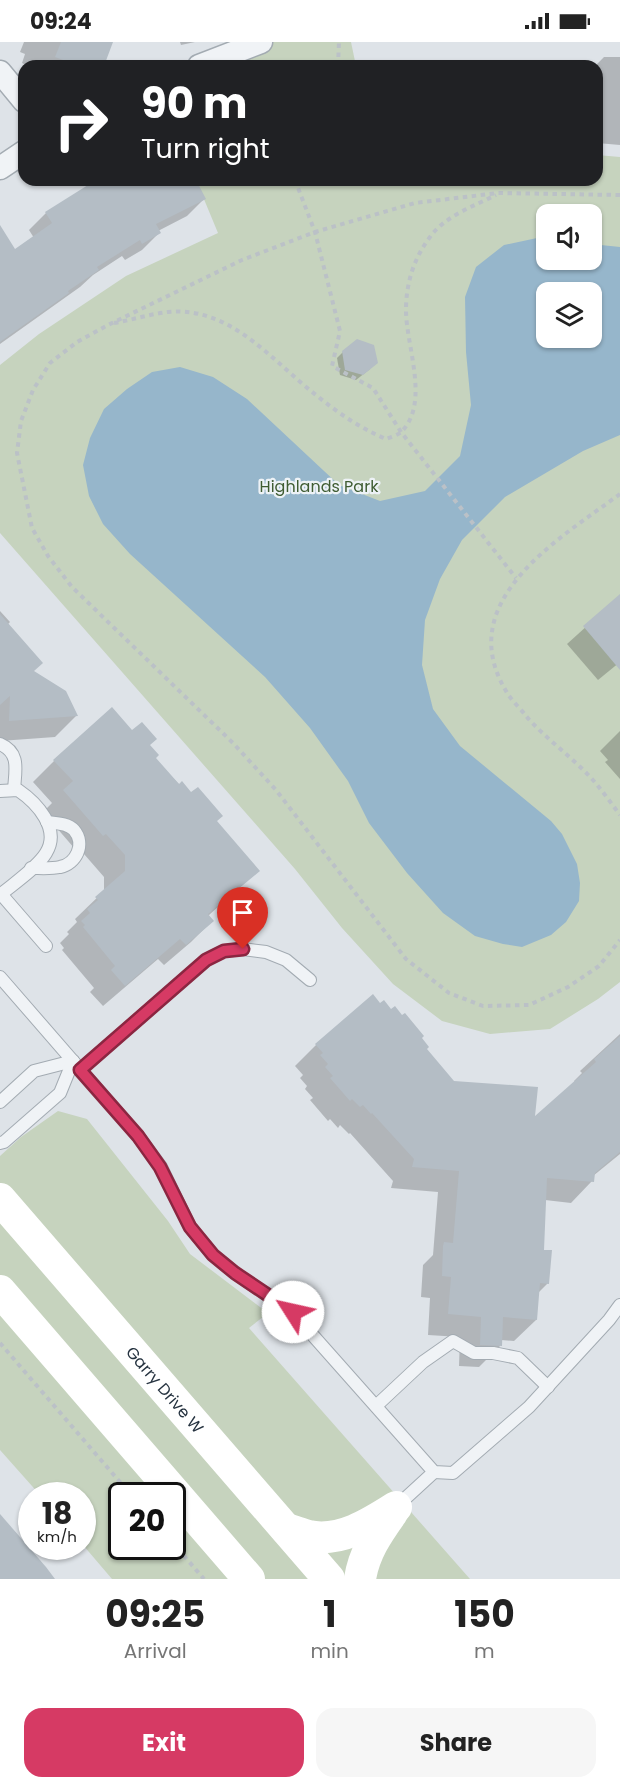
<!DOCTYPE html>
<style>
:root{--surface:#fff;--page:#f6f6f6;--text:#222;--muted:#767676;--accent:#d63a64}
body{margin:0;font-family:Poppins,sans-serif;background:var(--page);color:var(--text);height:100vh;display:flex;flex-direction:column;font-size:22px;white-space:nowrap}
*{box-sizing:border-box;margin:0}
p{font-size:20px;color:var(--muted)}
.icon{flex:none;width:33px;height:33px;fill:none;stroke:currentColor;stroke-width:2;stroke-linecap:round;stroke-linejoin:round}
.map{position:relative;height:1537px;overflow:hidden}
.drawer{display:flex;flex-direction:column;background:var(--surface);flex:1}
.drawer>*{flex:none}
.banner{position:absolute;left:18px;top:18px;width:585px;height:126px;border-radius:18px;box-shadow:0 2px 4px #0004;background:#202124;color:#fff;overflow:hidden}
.buttons{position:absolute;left:536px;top:162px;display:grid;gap:12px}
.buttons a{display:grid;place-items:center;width:66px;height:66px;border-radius:12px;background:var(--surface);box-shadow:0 2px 4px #0004;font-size:30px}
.speed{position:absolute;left:18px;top:1440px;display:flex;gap:12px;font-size:30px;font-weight:700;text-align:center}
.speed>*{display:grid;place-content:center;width:78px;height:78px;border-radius:50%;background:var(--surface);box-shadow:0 2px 4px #0004;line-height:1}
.speed small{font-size:15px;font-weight:400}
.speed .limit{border:3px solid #111;border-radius:9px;background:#fff;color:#111}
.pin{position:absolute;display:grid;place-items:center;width:51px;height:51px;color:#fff;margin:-62px -26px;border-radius:50% 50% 50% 0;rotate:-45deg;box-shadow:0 0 6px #0007}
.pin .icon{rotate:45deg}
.me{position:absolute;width:66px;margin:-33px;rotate:305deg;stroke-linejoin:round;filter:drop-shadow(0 0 4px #0008)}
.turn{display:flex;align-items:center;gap:21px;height:126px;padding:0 24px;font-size:27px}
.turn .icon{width:78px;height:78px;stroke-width:2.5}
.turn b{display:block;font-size:42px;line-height:51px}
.eta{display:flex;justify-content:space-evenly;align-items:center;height:102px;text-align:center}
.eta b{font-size:36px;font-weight:700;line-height:42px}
.button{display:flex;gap:12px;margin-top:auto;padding:12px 24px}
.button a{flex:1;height:69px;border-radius:18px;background:var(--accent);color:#fff;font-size:24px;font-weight:700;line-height:69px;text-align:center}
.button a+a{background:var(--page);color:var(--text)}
.status{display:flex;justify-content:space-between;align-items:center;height:42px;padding:0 30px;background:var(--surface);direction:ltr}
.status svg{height:16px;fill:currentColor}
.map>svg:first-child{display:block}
.green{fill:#c6d3be;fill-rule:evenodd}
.water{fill:#96b6cb;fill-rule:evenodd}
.shadow{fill:#0003}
.building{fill:#b4bdc5}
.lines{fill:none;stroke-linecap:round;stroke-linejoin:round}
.service-casing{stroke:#a3abb2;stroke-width:14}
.minor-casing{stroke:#a3abb2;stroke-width:25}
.path{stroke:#bbc1c7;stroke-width:4;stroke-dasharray:4.5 4.5;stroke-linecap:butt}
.service{stroke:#f0f3f6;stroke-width:12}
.minor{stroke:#f0f3f6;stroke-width:22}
.secondary{stroke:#fff;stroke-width:32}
.route-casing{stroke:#8b2641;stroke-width:15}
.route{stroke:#d63a64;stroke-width:10}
.labels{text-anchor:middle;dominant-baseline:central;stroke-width:4.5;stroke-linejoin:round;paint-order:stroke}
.park-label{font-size:16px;fill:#3f5c32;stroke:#edf2f6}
.street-label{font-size:16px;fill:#263340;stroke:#edf2f6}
</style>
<div class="status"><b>09:24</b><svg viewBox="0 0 49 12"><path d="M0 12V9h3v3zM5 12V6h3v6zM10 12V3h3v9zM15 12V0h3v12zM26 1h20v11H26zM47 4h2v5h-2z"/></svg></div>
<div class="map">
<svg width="620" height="1537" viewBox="0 0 620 1537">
<rect width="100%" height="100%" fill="#dee3e8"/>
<g class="green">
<path d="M260 0H351L356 24H198Z"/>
<path d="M597 113 620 115V940L598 957 550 987 490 992 442 979 393 942 342 886 295 827 0 491V323L39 292 126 234 218 191 196 138H597ZM546 172H591V218H546ZM546 250H591V296H546Z"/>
<path d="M58 1069 87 1077 168 1179 190 1212 268 1271 249 1286 470 1537H112L83 1503 82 1454 40 1453 0 1408V1114L21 1095ZM122 1454H172V1504H122Z"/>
</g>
<path class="water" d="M537 196 546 197V218H591V202L620 205V393L583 409 505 455 462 498 440 537 425 578 422 623 433 667 460 704 551 779 562 792 577 822 580 841 579 859 566 880 551 893 522 905 503 902 475 894 443 871 407 831 369 781 348 739 310 686 265 635 130 512 103 482 89 454 83 423 90 396 104 367 127 347 152 330 180 325 213 335 247 357 339 443 380 459 425 449 460 414 471 363 466 310 465 255 476 225 504 203ZM546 250H591V296H546Z"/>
<g class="shadow">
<path d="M24 0H111L102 24H28L22 21 25 12 20 10Z"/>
<path d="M180 0H195L181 3Z"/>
<path d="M604 15H620V103L597 101V24H595Z"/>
<path d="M478 18H512V24H439Z"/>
<path d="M99 138H194L204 157 187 174 158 189 159 191 142 208 125 218 122 214 93 233 80 245 0 302V201L14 209 34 196 29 188 46 171Z"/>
<path d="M343 310 370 327 356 338 340 333 337 316Z"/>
<path d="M620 554V620L598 638 567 602Z"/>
<path d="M0 569 10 580 7 583 33 630 76 674 55 695 0 699Z"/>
<path d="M620 689V737L605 720 608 718 600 709Z"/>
<path d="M132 690 149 703 154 716 215 780 257 829 208 874 212 879 191 900 164 923 158 917 103 964 90 950 94 946 62 908 64 906 60 901 69 892 67 890 77 880 75 877 104 849V835L84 812 81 814 43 770 52 761 33 740 54 719Z"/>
<path d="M380 963 420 996 425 1007 453 1040 533 1078 575 1041 574 1039 582 1031 580 1029 620 992V1112L593 1134 592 1139 571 1161 545 1158 542 1209 548 1241 538 1251 536 1278 514 1299 501 1298 500 1304 479 1325 459 1324 460 1295 428 1293 430 1256 421 1255 423 1223 433 1213 438 1150 391 1146 393 1139 350 1091 349 1092 340 1083 338 1086 330 1077 328 1079 310 1058 313 1056 305 1047 307 1044 300 1036 303 1033 295 1024 316 1003Z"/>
</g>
<g class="building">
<path d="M61 0H113L104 24H79L55 15Z"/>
<path d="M96 138H196L206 157 156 182 161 191 142 202 140 198 97 225 99 228 68 249 69 251 0 300V183L15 207 52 181 45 170Z"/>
<path d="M357 297 374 303 378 321 363 333 345 328 342 309Z"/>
<path d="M620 552V628L583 584Z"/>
<path d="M0 572 43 621 34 629 66 649 78 674 9 679 10 654 0 663Z"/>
<path d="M112 665 132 688 142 680 157 697 150 703 159 713 156 716 179 742 182 739 191 750 198 745 223 774 217 779 260 829 208 872 214 879 186 903 180 897 125 944 111 928 115 924 83 885 85 883 81 879 90 871 87 867 98 858 95 855 125 829V813L106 792 103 794 63 748 73 739 53 718Z"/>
<path d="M373 952 380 961 384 958 391 967 395 964 402 973 405 971 424 994 422 996 429 1005 427 1007 454 1039 538 1045 535 1074 596 1020 594 1017 620 994V1110L595 1131 594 1140 547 1136 544 1208H552L549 1242 540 1241 537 1278 503 1275 502 1304 480 1303 481 1275 448 1272 451 1235 442 1234 443 1204 444 1200 453 1201 459 1129 412 1125 414 1117 372 1071 371 1072 363 1063 360 1065 352 1057 350 1059 330 1036 333 1034 325 1025 328 1022 320 1013 323 1011 315 1002Z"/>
<path d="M0 1472 46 1525 55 1537H0Z"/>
</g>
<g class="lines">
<g class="service-casing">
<g id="service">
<path d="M0 702C21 711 15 729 14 748"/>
<path d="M0 749 18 748C37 761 61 787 46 811 37 826 13 842 0 853"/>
<path d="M31 826C40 826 51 827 60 825 76 822 86 802 74 788 68 781 55 781 47 780"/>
<path d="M1 852 46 904"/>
<path d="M0 935 138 1094 161 1125 190 1185 213 1213 235 1231 293 1271 434 1430 453 1431 529 1365 609 1278 620 1263"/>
<path d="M80 1028 206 918 224 909 243 907 266 910 286 918 310 938"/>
<path d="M0 1060 34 1029 73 1019"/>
<path d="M0 1101 4 1100 60 1051 73 1019"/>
<path d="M376 1364 423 1320 453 1299 474 1311H493L518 1316 548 1345"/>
<path d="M397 1464 434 1430"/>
</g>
</g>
<g class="minor-casing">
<g id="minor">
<path d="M199 24 261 0"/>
<path d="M0 30 24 59"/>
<path d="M0 126 24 110"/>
</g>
</g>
<g class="path">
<path d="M338 24 339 0"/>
<path d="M295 138 315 190 340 289 332 324 373 346 401 390 516 536"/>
<path d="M620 153 498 151 415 161 315 190 242 218 108 283 77 300 50 321 33 348 21 379 17 411 32 486 48 514 72 545 233 701 276 748 406 917 449 951 483 964 529 963 568 945 599 924 620 898"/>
<path d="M114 281C132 278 150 272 168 270 231 264 272 319 316 353 338 371 360 386 386 397 391 395 399 393 402 389 430 360 406 304 406 268 406 241 414 216 430 195 445 174 474 164 496 153"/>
<path d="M620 452C559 497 452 559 506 649 511 658 520 666 526 674 546 697 572 715 592 737 602 748 611 761 620 773"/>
<path d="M0 1301 132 1454"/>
<path d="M172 1500 204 1537"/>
</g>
<use href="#service" class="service"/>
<use href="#minor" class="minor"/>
<g class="secondary">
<path id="s1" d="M0 1157 329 1537"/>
<path d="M0 1249 249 1537"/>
<path d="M286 1487C293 1489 301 1492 308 1494 340 1501 371 1481 396 1465"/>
<path d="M360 1537C364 1511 377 1492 392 1471"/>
</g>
</g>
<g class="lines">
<g class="route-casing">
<path id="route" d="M243 907 224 909 206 918 80 1028 138 1094 160 1125 190 1185 213 1213 235 1231 293 1270"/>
</g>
<use href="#route" class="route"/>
</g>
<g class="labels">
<g class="park-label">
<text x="319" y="444">Highlands Park</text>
</g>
<g class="street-label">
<text stroke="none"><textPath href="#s1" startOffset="252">Garry Drive W</textPath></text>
</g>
</g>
</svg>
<div class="buttons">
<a><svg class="icon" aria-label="sound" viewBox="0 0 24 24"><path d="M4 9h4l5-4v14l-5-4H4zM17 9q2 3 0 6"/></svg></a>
<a><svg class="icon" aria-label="layers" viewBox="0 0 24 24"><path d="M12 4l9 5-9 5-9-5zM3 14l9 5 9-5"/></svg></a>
</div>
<div class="speed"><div>18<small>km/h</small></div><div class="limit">20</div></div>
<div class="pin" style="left:243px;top:907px;background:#d93025"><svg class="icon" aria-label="arrive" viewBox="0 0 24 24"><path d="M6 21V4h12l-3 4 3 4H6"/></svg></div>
<svg class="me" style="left:293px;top:1270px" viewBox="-20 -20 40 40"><circle r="19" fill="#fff"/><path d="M0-13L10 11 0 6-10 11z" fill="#d63a64"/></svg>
<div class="banner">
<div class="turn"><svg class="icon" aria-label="right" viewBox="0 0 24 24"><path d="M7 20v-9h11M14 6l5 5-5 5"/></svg><div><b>90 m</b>Turn right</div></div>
</div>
</div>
<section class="drawer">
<div class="eta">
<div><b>09:25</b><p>Arrival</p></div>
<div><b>1</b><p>min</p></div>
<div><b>150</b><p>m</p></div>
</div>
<div class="button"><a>Exit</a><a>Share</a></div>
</section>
